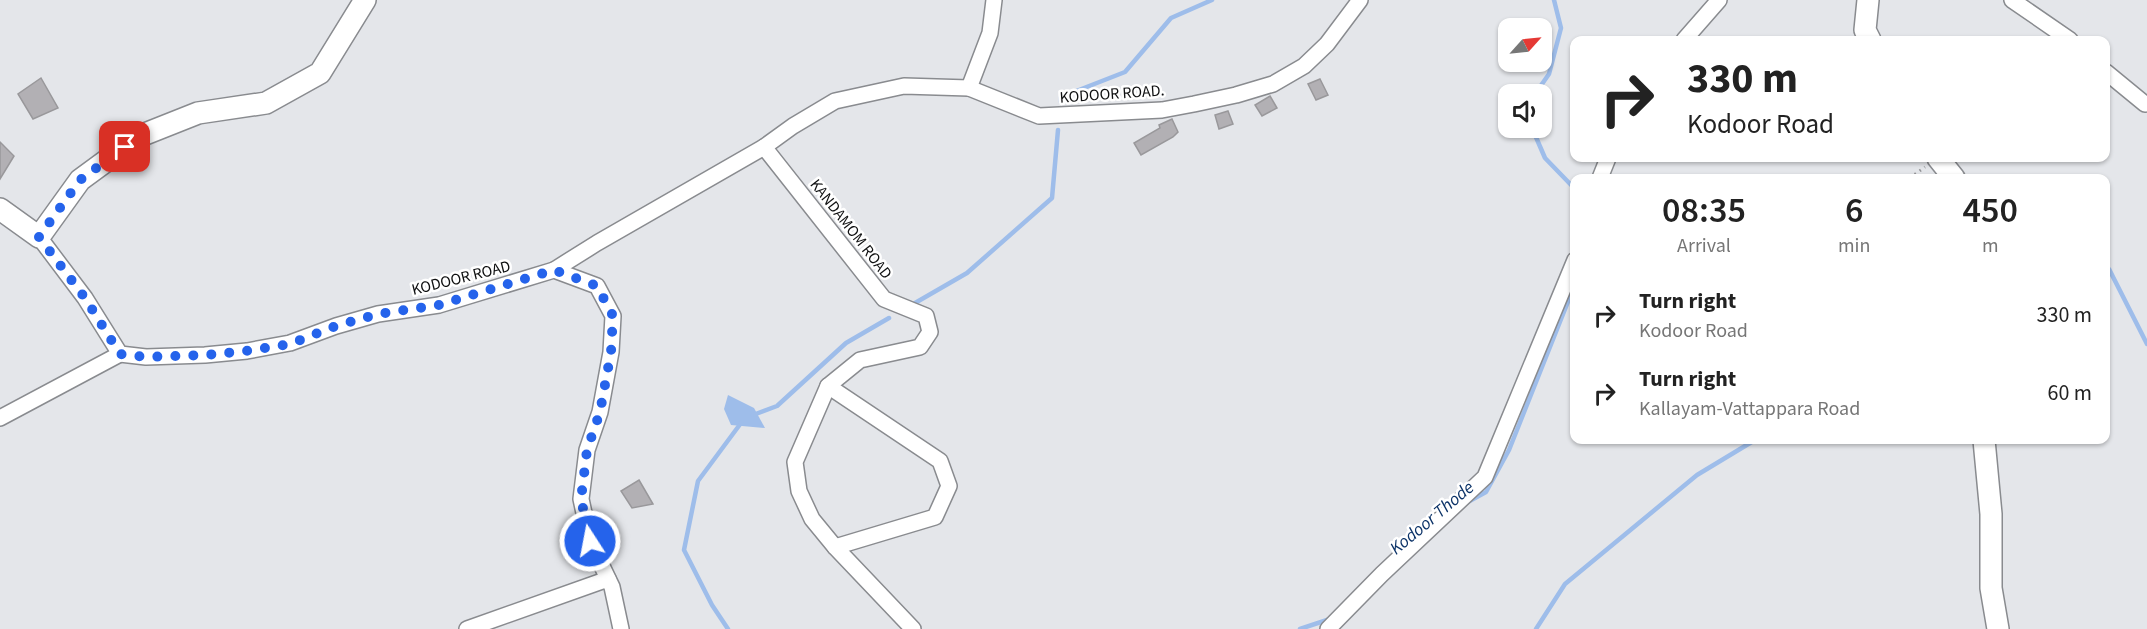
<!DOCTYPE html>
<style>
:root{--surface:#fff;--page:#f2f2f2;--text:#222;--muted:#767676}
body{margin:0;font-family:"Source Sans 3",sans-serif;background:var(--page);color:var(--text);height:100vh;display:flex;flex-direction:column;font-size:22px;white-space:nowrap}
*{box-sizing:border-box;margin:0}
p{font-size:20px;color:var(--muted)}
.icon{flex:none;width:33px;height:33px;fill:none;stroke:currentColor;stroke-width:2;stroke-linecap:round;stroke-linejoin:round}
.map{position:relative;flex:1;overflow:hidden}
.details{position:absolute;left:1570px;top:174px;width:540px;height:270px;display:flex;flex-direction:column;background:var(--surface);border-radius:12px;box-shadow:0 2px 4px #0004}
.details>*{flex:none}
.guide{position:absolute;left:1570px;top:36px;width:540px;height:126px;border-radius:12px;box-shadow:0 2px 4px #0004;background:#fff;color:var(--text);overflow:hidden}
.needle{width:39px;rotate:63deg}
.tools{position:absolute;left:1498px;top:18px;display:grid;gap:12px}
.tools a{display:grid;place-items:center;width:54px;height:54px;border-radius:12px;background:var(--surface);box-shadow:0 2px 4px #0004;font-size:30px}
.pin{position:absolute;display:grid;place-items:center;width:51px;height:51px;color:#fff;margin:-26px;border-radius:12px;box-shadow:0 3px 9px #0006}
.me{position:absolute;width:66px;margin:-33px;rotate:349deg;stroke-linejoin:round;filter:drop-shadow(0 0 4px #0008)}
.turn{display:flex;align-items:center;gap:21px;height:126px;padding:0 18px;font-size:27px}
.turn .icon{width:78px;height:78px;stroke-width:2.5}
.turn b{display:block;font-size:42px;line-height:51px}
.eta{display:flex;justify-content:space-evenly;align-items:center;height:102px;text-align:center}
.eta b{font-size:36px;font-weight:600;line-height:42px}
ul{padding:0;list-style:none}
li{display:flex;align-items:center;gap:18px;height:78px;padding:0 18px}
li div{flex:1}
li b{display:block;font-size:22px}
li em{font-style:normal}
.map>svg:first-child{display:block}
.water{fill:#9ebdea}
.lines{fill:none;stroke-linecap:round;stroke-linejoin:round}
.stream{stroke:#9ebdea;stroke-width:4.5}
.building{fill:#b2b0b4;stroke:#99989b;stroke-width:1.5}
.street-casing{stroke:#898b8f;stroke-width:18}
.secondary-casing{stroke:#898b8f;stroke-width:24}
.path{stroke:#919295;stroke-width:3;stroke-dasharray:1.5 4.5;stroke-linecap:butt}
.street{stroke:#fff;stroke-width:15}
.secondary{stroke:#fff;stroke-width:21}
.route{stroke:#2563eb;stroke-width:10;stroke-dasharray:0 18}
.labels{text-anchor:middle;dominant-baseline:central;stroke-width:5;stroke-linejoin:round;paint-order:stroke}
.street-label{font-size:16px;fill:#0e0f10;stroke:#fff}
.water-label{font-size:18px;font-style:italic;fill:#0c3368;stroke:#fff}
</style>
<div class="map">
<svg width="2147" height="629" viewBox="0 0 2147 629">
<rect width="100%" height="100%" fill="#e4e6ea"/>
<path class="water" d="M728 395 754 408 765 428 731 425 724 409Z"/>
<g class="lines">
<g class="stream">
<path d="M1535 94 1549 74 1561 28 1554 0"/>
<path d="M1061 102V97L1125 72 1171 18 1212 0"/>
<path d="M1532 128 1545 158 1575 189"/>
<path d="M2106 267 2109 269 2147 344"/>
<path d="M915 303 967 273 1052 198 1058 130"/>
<path d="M753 415 777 406 846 343 889 318"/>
<path d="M1466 503 1486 492 1509 450 1575 284"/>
<path d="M728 629 712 605 684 550 698 481 741 423"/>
<path d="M1300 629 1330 619"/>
<path d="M1536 629 1565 584 1697 475 1755 440"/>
</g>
</g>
<g class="building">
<path d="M41 78 58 108 33 119 18 94Z"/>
<path d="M1320 79 1328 95 1316 100 1308 84Z"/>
<path d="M1270 96 1277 108 1262 116 1255 105Z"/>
<path d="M1228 111 1233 124 1219 129 1215 115Z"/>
<path d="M1172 119 1178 132 1173 137 1141 155 1134 143 1160 128 1159 125Z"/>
<path d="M0 142 14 156 0 179Z"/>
<path d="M639 480 653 504 632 508 621 491Z"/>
</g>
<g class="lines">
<g class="street-casing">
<g id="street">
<path d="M2012 0 2070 40"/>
<path d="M1684 40 1719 0"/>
<path d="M2106 72 2145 104"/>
<path d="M969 88 990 33 994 0"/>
<path d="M764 147 884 299 926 316 930 332 920 347 860 360 828 386 795 462 799 491 812 519 835 547 913 629"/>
<path d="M1600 178 1608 158"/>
<path d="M39 237 85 298 120 354 146 357 205 355 247 351 290 343 336 326 378 314 439 305 554 270 597 286 613 316 611 352 600 412 587 450 581 499 590 541 612 587 621 629"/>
<path d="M554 270 597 243 764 147 793 126 835 101 904 86 969 88 1039 116 1162 110 1194 104 1236 95 1273 84 1304 66 1327 44 1360 0"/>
<path d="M828 386 940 461 949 486 935 517 835 547"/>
<path d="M0 418 120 354"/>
<path d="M467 629 608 579"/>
<path d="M1328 629 1382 574 1485 477 1575 260"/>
</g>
</g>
<g class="secondary-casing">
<g id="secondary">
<path d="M1868 0 1865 30 1870 40"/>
<path d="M1938 158 1954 178"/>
<path d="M0 209 39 237 80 180 140 136 198 113 266 103 320 73 365 0"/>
<path d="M1984 440 1991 514V588L1998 629"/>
</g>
</g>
<path class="path" d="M1910 178 1925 167"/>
<use href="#street" class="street"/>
<use href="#secondary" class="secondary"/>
</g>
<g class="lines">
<path class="route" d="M125 147 80 180 39 237 85 298 120 354 146 357 205 355 246 351 290 344 336 326 378 314 439 305 554 270 597 286 613 316 611 352 600 412 587 450 581 499 590 541"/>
</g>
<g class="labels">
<g class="street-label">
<text transform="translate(1112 94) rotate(-4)">KODOOR ROAD.</text>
<text transform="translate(851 229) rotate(52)">KANDAMOM ROAD</text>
<text transform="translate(461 278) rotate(-14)">KODOOR ROAD</text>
</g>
<g class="water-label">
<text transform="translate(1432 518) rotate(-40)">Kodoor Thode</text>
</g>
</g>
</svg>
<div class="tools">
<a><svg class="needle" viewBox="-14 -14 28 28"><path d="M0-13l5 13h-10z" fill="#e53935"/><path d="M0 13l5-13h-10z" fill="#767676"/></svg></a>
<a><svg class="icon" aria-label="sound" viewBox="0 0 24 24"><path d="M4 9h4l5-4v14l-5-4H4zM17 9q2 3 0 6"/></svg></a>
</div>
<div class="pin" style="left:125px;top:147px;background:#d93025"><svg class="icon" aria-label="arrive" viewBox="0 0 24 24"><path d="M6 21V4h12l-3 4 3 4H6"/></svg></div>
<svg class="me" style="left:590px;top:541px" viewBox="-20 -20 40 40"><circle r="17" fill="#2563eb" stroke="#fff" stroke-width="3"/><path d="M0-11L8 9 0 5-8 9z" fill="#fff"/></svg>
<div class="guide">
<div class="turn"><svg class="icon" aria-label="right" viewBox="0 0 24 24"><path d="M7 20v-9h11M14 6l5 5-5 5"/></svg><div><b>330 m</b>Kodoor Road</div></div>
</div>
<section class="details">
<div class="eta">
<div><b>08:35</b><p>Arrival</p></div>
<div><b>6</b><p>min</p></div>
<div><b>450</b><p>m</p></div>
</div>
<ul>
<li><svg class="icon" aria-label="right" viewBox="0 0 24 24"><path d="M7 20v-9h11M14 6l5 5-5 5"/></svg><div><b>Turn right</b><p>Kodoor Road</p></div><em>330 m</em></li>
<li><svg class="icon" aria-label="right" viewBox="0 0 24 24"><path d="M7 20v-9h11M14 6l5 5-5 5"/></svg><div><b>Turn right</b><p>Kallayam-Vattappara Road</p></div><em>60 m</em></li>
</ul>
</section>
</div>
